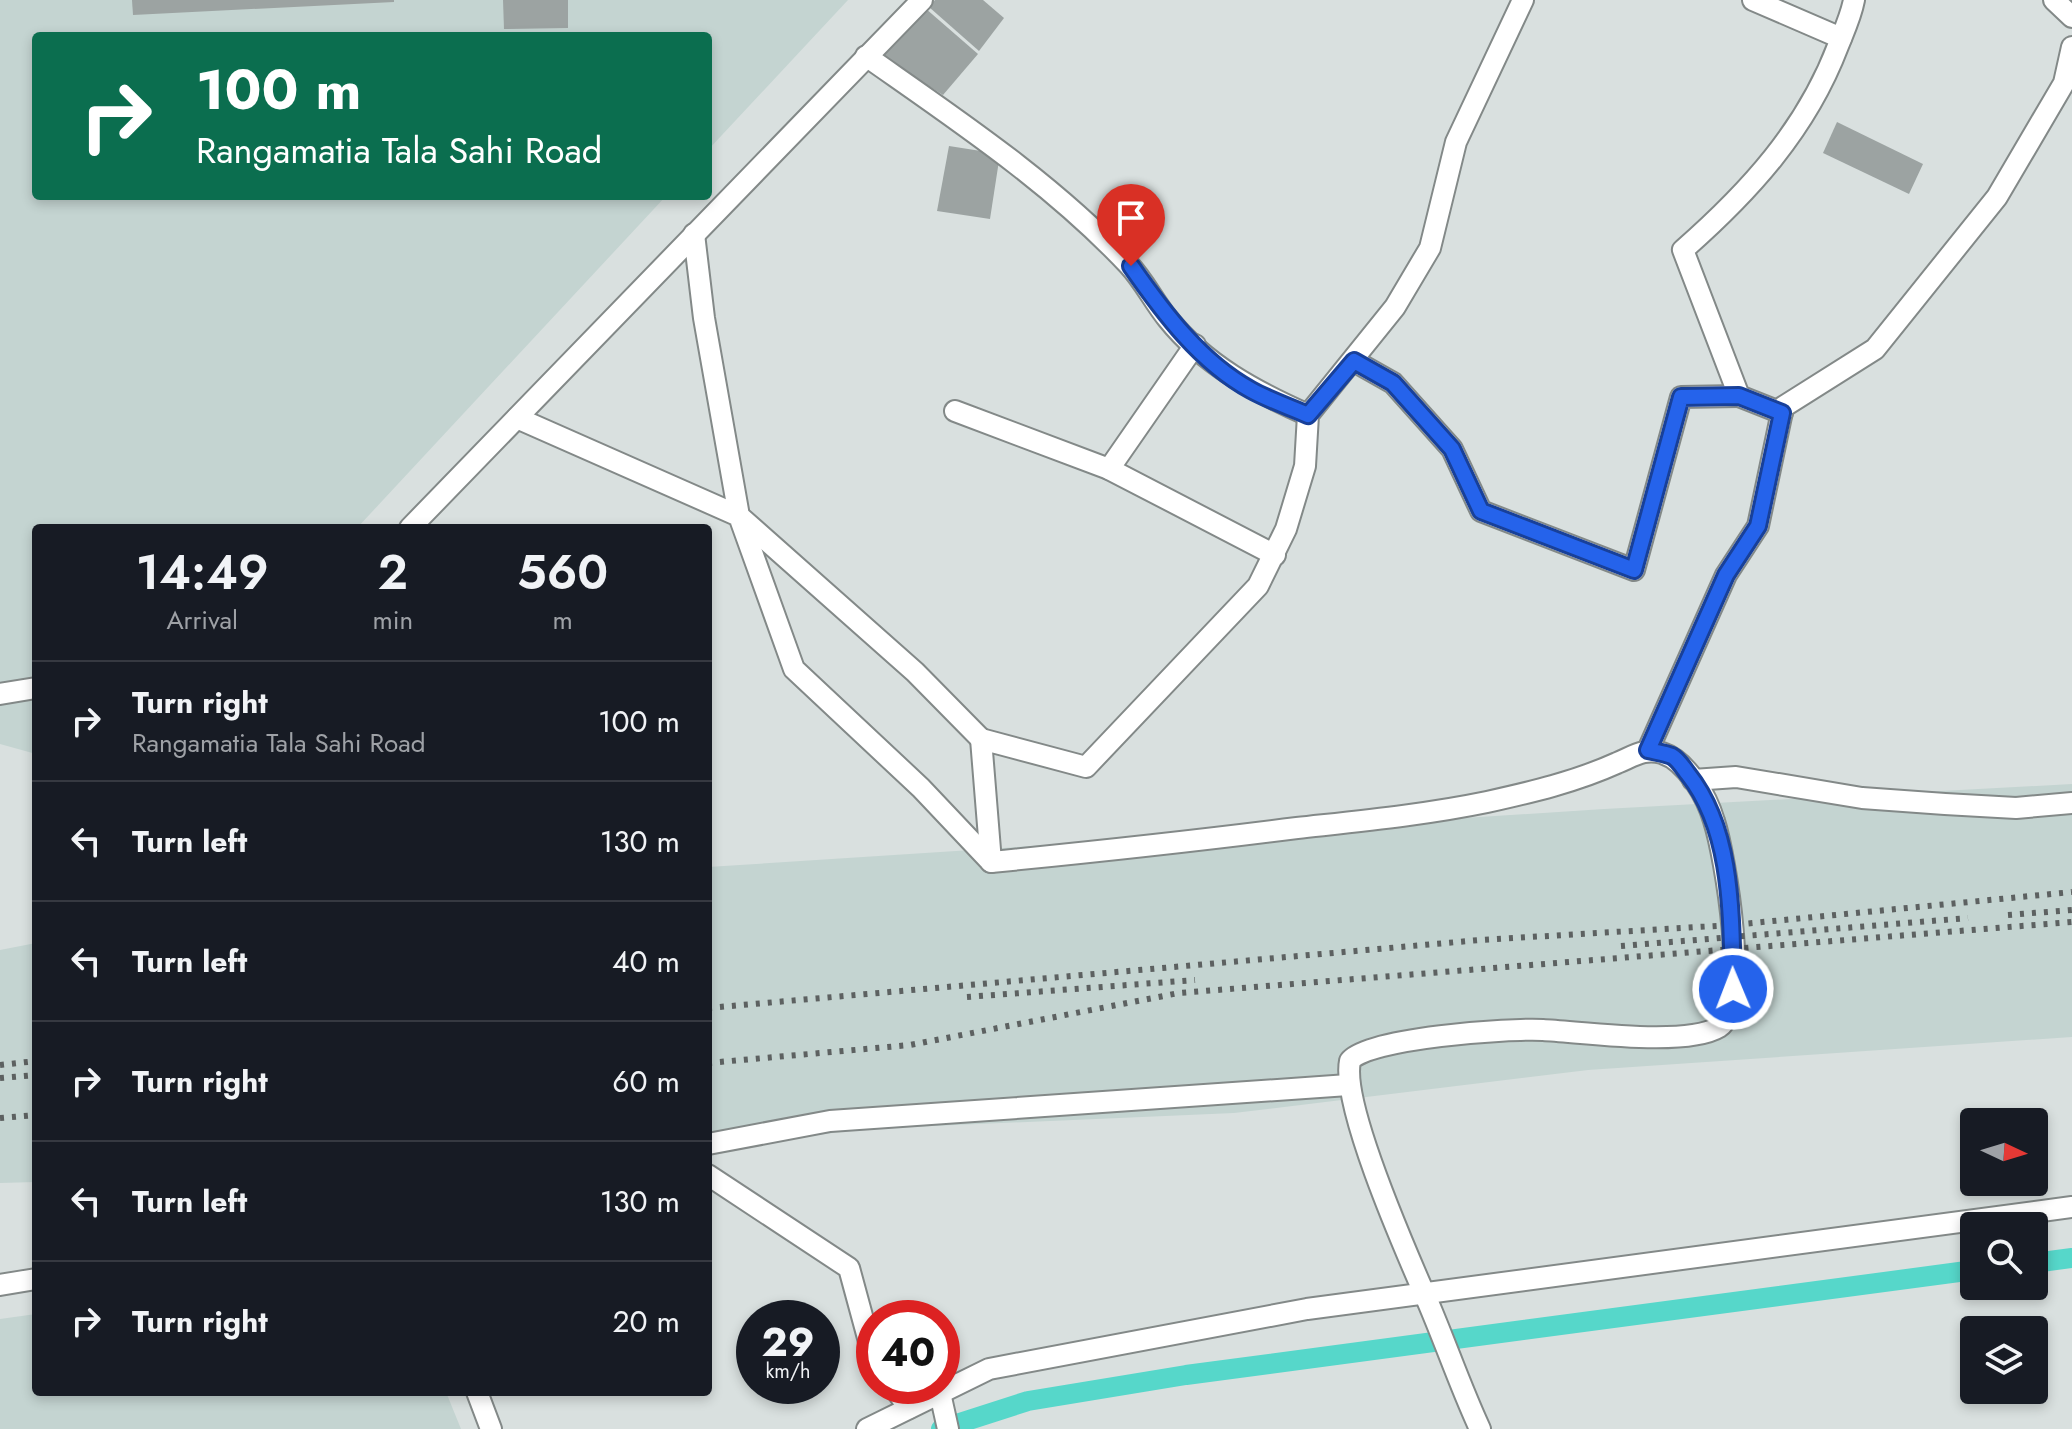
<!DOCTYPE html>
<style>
:root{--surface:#171b24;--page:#20242c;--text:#f1f3f6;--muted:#9ea1a6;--line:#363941}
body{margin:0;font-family:Jost,sans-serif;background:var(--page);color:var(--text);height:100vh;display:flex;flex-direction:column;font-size:30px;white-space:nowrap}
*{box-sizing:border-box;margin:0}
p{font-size:26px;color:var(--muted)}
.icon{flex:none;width:44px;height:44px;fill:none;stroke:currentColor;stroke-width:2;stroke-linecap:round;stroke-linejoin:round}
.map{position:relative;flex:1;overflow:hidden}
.sheet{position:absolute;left:32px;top:524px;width:680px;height:872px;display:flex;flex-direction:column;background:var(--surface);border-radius:8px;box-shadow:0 4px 12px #0003}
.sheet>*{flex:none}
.banner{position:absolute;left:32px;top:32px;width:680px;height:168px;border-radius:8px;box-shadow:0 4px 12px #0003;background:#0b6e4f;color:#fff;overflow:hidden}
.needle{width:52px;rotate:94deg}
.fabs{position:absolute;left:1960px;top:1108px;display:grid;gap:16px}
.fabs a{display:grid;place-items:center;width:88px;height:88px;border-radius:8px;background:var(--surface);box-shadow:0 4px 12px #0003;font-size:40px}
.speed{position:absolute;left:736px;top:1300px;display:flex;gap:16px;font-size:40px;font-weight:700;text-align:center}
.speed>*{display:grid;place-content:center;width:104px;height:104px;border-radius:50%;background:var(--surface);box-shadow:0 4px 12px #0003;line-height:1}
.speed small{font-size:20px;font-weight:400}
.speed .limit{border:12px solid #d22;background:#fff;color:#111}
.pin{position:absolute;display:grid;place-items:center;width:68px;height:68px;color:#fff;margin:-82px -34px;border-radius:50% 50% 50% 0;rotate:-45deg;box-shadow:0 0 8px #0007}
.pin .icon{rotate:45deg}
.me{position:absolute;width:88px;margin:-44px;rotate:359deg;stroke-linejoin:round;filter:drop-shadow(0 0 6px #0008)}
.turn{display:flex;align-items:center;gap:28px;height:168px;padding:0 32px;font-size:36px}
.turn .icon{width:104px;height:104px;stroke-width:2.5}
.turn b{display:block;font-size:56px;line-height:68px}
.eta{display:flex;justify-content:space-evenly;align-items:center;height:136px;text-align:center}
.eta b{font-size:48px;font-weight:600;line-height:56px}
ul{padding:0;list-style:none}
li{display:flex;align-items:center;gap:24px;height:120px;padding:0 32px;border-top:2px solid var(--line)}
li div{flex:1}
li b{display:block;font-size:30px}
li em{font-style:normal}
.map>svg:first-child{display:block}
.built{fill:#c4d4d1}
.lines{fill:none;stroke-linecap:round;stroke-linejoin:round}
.canal{stroke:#56d7ca;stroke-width:20}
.building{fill:#9ca3a2}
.minor-casing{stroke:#838988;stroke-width:24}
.minor{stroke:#fff;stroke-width:20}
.rail{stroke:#5d6161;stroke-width:6;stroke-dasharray:4 8;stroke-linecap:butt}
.route-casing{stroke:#184099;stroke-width:20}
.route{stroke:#2563eb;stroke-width:14}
</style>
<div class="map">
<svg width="2072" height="1429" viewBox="0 0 2072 1429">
<rect width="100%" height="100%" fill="#d9e0df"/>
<g class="built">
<path d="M0 0H848L708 150V36H36V196H666L357 528H36V754L0 744Z"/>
<path d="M2072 784V1037L1588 1070 1234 1113 864 1129 708 1149V867L1604 809Z"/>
<path d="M36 943V1182L0 1183V950Z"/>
<path d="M36 1314V1392H446L461 1429H0V1319Z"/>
</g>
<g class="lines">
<g class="canal">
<path d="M2034 1263 2072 1258"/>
<path d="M941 1429 1028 1401 1186 1375 1974 1270"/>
</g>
</g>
<g class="building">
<path d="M132 0H394V2L133 15Z"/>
<path d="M503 0H568V28L504 29Z"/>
<path d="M935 0H983L1004 18 979 51 929 7Z"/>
<path d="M925 8 978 54 943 95 881 56Z"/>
<path d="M1837 122 1923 164 1909 194 1823 153Z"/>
<path d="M949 146 1000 154 990 219 937 211Z"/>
</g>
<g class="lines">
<g class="minor-casing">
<g id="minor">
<path d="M1753 0 1841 38"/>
<path d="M2054 0 2072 17"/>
<path d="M866 56C957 120 1052 183 1129 265 1144 281 1154 302 1168 319 1205 365 1256 392 1308 415"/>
<path d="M694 234 704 318 739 516 915 672 981 739"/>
<path d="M1354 361 1393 383 1452 449 1481 511 1634 570 1681 397 1739 396"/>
<path d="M955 411 1109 469 1195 345"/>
<path d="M1782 413 1739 396 1683 250C1749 192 1806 130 1838 46 1844 31 1851 16 1854 0"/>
<path d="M517 418 739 516 794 669 921 788 991 862C1093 852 1195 841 1297 828 1360 821 1424 815 1487 802 1532 792 1575 782 1617 763 1634 756 1644 748 1662 753 1687 761 1707 797 1714 821 1725 855 1751 1007 1719 1027 1686 1047 1583 1032 1543 1030 1511 1028 1366 1038 1350 1061 1341 1104 1404 1247 1424 1293 1444 1338 1459 1384 1480 1429"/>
<path d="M1109 469 1275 555"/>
<path d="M410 528 922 0"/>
<path d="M0 694 36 688"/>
<path d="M1648 750 1726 575 1758 526 1783 407 1875 349 1997 197 2064 83 2072 47"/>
<path d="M1693 780 1736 777 1862 798 1945 804 2016 808 2072 803"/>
<path d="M991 862 981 739 1086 767 1258 586 1286 529 1305 466 1308 415 1395 307 1430 248 1456 142 1523 0"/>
<path d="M708 1144 830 1121 1348 1085"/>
<path d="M708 1175 849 1268 874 1360"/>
<path d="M0 1285 36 1279"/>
<path d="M893 1386 909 1408"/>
<path d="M477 1392 491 1429"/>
<path d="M940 1393 948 1429"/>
<path d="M867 1429 989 1369 1307 1309 2072 1207"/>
</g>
</g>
<use href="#minor" class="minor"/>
<g class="rail">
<path d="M2008 915 2072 910"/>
<path d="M1621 946 1968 918"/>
<path d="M967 997 1195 980"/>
<path d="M708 1008 1480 940 1732 925 2072 892"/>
<path d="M708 1063 910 1045 1179 993 2072 922"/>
<path d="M0 1065 36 1061"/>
<path d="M0 1078 36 1075"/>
<path d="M0 1118 36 1115"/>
</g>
</g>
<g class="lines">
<g class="route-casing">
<path id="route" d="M1131 266C1163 312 1200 362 1251 390 1269 400 1290 407 1308 415L1354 361 1393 383 1452 449 1481 511 1634 570 1681 397 1739 396 1782 413 1758 526 1726 575 1648 750C1656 752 1665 753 1672 756 1679 760 1684 769 1688 774 1734 832 1731 919 1733 989"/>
</g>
<use href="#route" class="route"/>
</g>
</svg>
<div class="fabs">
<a><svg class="needle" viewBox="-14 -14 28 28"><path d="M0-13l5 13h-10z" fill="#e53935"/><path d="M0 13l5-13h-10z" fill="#9ea1a6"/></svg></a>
<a><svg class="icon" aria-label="search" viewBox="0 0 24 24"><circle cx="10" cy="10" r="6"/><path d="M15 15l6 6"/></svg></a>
<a><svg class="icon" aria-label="layers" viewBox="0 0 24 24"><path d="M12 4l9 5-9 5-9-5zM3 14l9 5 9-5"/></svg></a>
</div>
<div class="speed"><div>29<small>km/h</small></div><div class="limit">40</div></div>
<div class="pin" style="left:1131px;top:266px;background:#d93025"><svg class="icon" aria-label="arrive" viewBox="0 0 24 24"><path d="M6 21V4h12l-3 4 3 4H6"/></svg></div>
<svg class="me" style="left:1733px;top:989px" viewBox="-20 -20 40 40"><circle r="17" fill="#2563eb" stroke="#fff" stroke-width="3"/><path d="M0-11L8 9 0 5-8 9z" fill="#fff"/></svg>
<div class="banner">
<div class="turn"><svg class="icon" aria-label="right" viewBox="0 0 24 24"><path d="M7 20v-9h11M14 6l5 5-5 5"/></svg><div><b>100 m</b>Rangamatia Tala Sahi Road</div></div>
</div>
<section class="sheet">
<div class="eta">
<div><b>14:49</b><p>Arrival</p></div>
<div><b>2</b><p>min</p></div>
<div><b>560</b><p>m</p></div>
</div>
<ul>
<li><svg class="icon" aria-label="right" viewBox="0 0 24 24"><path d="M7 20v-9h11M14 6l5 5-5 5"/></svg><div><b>Turn right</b><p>Rangamatia Tala Sahi Road</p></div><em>100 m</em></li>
<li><svg class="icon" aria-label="left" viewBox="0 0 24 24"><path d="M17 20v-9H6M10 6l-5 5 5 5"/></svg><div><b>Turn left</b></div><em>130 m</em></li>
<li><svg class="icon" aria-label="left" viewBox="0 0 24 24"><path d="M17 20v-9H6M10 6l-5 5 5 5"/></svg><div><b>Turn left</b></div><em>40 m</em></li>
<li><svg class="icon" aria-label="right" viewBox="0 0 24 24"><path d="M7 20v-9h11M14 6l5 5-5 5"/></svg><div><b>Turn right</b></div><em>60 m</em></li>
<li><svg class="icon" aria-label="left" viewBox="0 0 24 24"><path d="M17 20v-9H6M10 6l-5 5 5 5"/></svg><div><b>Turn left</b></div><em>130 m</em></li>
<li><svg class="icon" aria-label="right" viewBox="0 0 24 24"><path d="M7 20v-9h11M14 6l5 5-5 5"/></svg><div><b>Turn right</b></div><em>20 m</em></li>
</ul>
</section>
</div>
